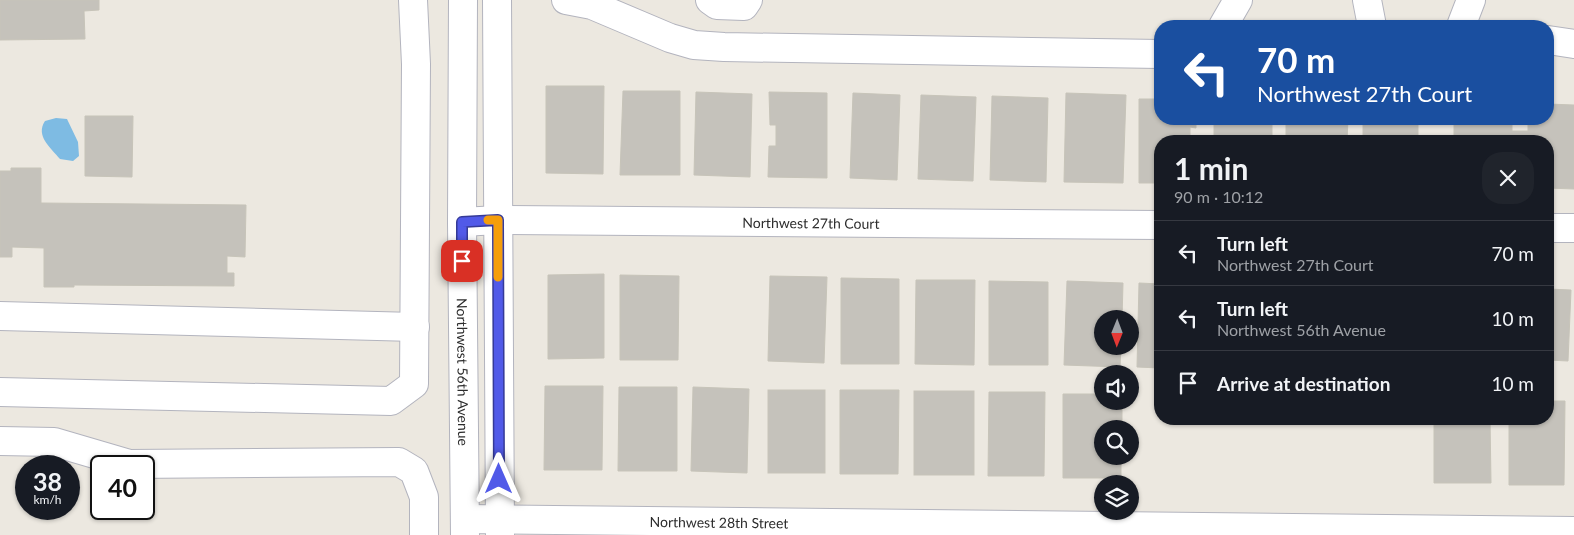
<!DOCTYPE html>
<meta charset="utf-8">
<style>
:root{--surface:#171b24;--page:#20242c;--text:#f1f3f6;--muted:#9ea1a6;--line:#363941}
body{margin:0;font-family:Lato,sans-serif;background:var(--page);color:var(--text);height:100vh;display:flex;flex-direction:column;font-size:19px;white-space:nowrap}
*{box-sizing:border-box;margin:0}
p{font-size:16px;color:var(--muted)}
.icon{flex:none;width:28px;height:28px;fill:none;stroke:currentColor;stroke-width:2;stroke-linecap:round;stroke-linejoin:round}
.map{position:relative;flex:1;overflow:hidden}
.panel{position:absolute;left:1154px;top:135px;width:400px;height:290px;display:flex;flex-direction:column;background:var(--surface);border-radius:20px;box-shadow:0 1px 4px #0004}
.panel>*{flex:none}
.guide{position:absolute;left:1154px;top:20px;width:400px;height:105px;border-radius:20px;box-shadow:0 1px 4px #0004;background:#1a4fa0;color:#fff;overflow:hidden}
.needle{width:32px;rotate:181deg}
.buttons{position:absolute;left:1094px;top:310px;display:grid;gap:10px}
.buttons a{display:grid;place-items:center;width:45px;height:45px;border-radius:50%;background:var(--surface);box-shadow:0 1px 4px #0004;font-size:25px}
.speed{position:absolute;left:15px;top:455px;display:flex;gap:10px;font-size:25px;font-weight:700;text-align:center}
.speed>*{display:grid;place-content:center;width:65px;height:65px;border-radius:50%;background:var(--surface);box-shadow:0 1px 4px #0004;line-height:1}
.speed small{font-size:12px;font-weight:400}
.speed .limit{border:2px solid #111;border-radius:8px;background:#fff;color:#111}
.pin{position:absolute;display:grid;place-items:center;width:42px;height:42px;color:#fff;margin:-21px;border-radius:10px;box-shadow:0 2px 8px #0006}
.me{position:absolute;width:55px;margin:-28px;rotate:0deg;stroke-linejoin:round;filter:drop-shadow(0 0 4px #0008)}
.turn{display:flex;align-items:center;gap:18px;height:105px;padding:0 20px;font-size:22px}
.turn .icon{width:65px;height:65px;stroke-width:2.5}
.turn b{display:block;font-size:35px;line-height:42px}
.round{display:grid;place-items:center;flex:none;width:52px;height:52px;border-radius:20px;background:var(--page)}
.overview{display:flex;align-items:center;justify-content:space-between;height:85px;padding:0 20px}
h1{font-size:30px;font-weight:700;line-height:38px}
ul{padding:0;list-style:none}
li{display:flex;align-items:center;gap:15px;height:65px;padding:0 20px;border-top:1px solid var(--line)}
li div{flex:1}
li b{display:block;font-size:19px}
li em{font-style:normal}
.map>svg:first-child{display:block}
.water{fill:#7ebbe3}
.building{fill:#c5c2bb;stroke:#c7c4b9}
.lines{fill:none;stroke-linecap:round;stroke-linejoin:round}
.minor-casing{stroke:#b3b4be;stroke-width:30}
.minor{stroke:#fff;stroke-width:28}
.route-casing{stroke:#353a97;stroke-width:12}
.route{stroke:#515ae8;stroke-width:9}
.slow{stroke:#f59e0b;stroke-width:9}
.labels{text-anchor:middle;dominant-baseline:central;stroke-width:5;stroke-linejoin:round;paint-order:stroke}
.street-label{font-size:14px;fill:#2c2c2c;stroke:#fff}
</style>
<div class="map">
<svg width="1574" height="535" viewBox="0 0 1574 535">
<rect width="100%" height="100%" fill="#ece8e0"/>
<path class="water" d="M56 118 67 119 78 142 79 156 73 161 60 159C51 148 35 136 45 121Z"/>
<g class="building">
<path d="M0 0H99V10L84 11 85 39 0 40Z"/>
<path d="M546 86H604L603 174 546 173Z"/>
<path d="M623 91H680V175H620Z"/>
<path d="M696 92 752 94 750 177 694 175Z"/>
<path d="M769 92 827 93V178L768 177 769 146H776V125H770Z"/>
<path d="M853 93 900 95 897 180 850 178Z"/>
<path d="M1066 93 1126 95 1123 183 1064 182Z"/>
<path d="M921 95 976 97 973 181 918 179Z"/>
<path d="M992 96 1048 98 1046 182 990 180Z"/>
<path d="M1139 99H1160V119H1196V128L1190 127V141H1160V183H1139Z"/>
<path d="M1548 104 1574 105V189L1548 188V141H1454V119H1512V131H1528V119H1548Z"/>
<path d="M85 116H133L132 177 85 176Z"/>
<rect x="1214" y="119" width="58" height="22"/>
<path d="M1286 119H1348L1347 141H1286Z"/>
<rect x="1363" y="119" width="55" height="22"/>
<path d="M11 168H41V203L246 205 245 257 227 256V273H234V286L74 285V287H44V248L12 247V257H0V171H11Z"/>
<path d="M604 274V358L548 359V275Z"/>
<path d="M620 275 679 276 678 360H620Z"/>
<path d="M770 276 827 277 824 363 768 361Z"/>
<path d="M841 278 899 279V364H841Z"/>
<path d="M916 280H975L974 365 915 364Z"/>
<path d="M989 281 1048 282V365H989Z"/>
<path d="M1067 281 1123 283 1122 319H1102V346H1121L1120 367 1064 365Z"/>
<path d="M1139 283 1160 284V368L1137 367Z"/>
<path d="M1548 289 1571 290 1568 361 1548 360Z"/>
<path d="M545 386H603L602 470H544Z"/>
<path d="M619 387H677V471H618Z"/>
<path d="M693 387 749 389 747 473 691 471Z"/>
<rect x="768" y="390" width="57" height="83"/>
<path d="M840 390H899L898 474H840Z"/>
<rect x="914" y="391" width="60" height="84"/>
<path d="M989 392H1045L1044 476H988Z"/>
<path d="M1063 394H1102V401H1122V429H1102V456H1121V478H1063Z"/>
<path d="M1548 401H1565L1564 485H1509V419H1548Z"/>
<path d="M1434 419H1490L1491 483H1434Z"/>
</g>
<g class="lines">
<g class="minor-casing">
<g id="minor">
<path id="s1" d="M463 0 462 222 465 535"/>
<path d="M497 0 500 535"/>
<path d="M566 0 592 5 670 38 694 45 724 47 1160 54"/>
<path d="M710 0 717 5 744 6 748 0"/>
<path d="M1367 0 1372 26"/>
<path d="M1223 26 1238 0"/>
<path d="M1461 26 1471 0"/>
<path d="M1548 40 1574 44"/>
<path id="s2" d="M462 222 498 220 1160 225"/>
<path d="M1548 228H1574"/>
<path d="M0 316 415 327"/>
<path d="M0 392 391 401 414 384 416 64 413 0"/>
<path d="M0 441 54 442 129 464 399 462 414 471 424 497V535"/>
<path id="s3" d="M465 519 1574 531"/>
</g>
</g>
<use href="#minor" class="minor"/>
</g>
<g class="lines">
<g class="route-casing">
<path id="route" d="M462 261V222L498 220 499 479"/>
</g>
<use href="#route" class="route"/>
<path class="slow" d="M488 220H498V277"/>
</g>
<g class="labels">
<g class="street-label">
<text stroke="none"><textPath href="#s2" startOffset="349">Northwest 27th Court</textPath></text>
<text stroke="none"><textPath href="#s1" startOffset="372">Northwest 56th Avenue</textPath></text>
<text stroke="none"><textPath href="#s3" startOffset="254">Northwest 28th Street</textPath></text>
</g>
</g>
</svg>
<div class="buttons">
<a><svg class="needle" viewBox="-14 -14 28 28"><path d="M0-13l5 13h-10z" fill="#e53935"/><path d="M0 13l5-13h-10z" fill="#9ea1a6"/></svg></a>
<a><svg class="icon" aria-label="sound" viewBox="0 0 24 24"><path d="M4 9h4l5-4v14l-5-4H4zM17 9q2 3 0 6"/></svg></a>
<a><svg class="icon" aria-label="search" viewBox="0 0 24 24"><circle cx="10" cy="10" r="6"/><path d="M15 15l6 6"/></svg></a>
<a><svg class="icon" aria-label="layers" viewBox="0 0 24 24"><path d="M12 4l9 5-9 5-9-5zM3 14l9 5 9-5"/></svg></a>
</div>
<div class="speed"><div>38<small>km/h</small></div><div class="limit">40</div></div>
<div class="pin" style="left:462px;top:261px;background:#d93025"><svg class="icon" aria-label="arrive" viewBox="0 0 24 24"><path d="M6 21V4h12l-3 4 3 4H6"/></svg></div>
<svg class="me" style="left:499px;top:479px" viewBox="-20 -20 40 40"><path d="M0-17L14 15 0 8-14 15z" fill="#515ae8" stroke="#fff" stroke-width="4"/></svg>
<div class="guide">
<div class="turn"><svg class="icon" aria-label="left" viewBox="0 0 24 24"><path d="M17 20v-9H6M10 6l-5 5 5 5"/></svg><div><b>70 m</b>Northwest 27th Court</div></div>
</div>
<section class="panel">
<div class="overview"><div><h1>1 min</h1><p>90 m · 10:12</p></div><a class="round"><svg class="icon" aria-label="close" viewBox="0 0 24 24"><path d="M6 6l12 12M18 6L6 18"/></svg></a></div>
<ul>
<li><svg class="icon" aria-label="left" viewBox="0 0 24 24"><path d="M17 20v-9H6M10 6l-5 5 5 5"/></svg><div><b>Turn left</b><p>Northwest 27th Court</p></div><em>70 m</em></li>
<li><svg class="icon" aria-label="left" viewBox="0 0 24 24"><path d="M17 20v-9H6M10 6l-5 5 5 5"/></svg><div><b>Turn left</b><p>Northwest 56th Avenue</p></div><em>10 m</em></li>
<li><svg class="icon" aria-label="arrive" viewBox="0 0 24 24"><path d="M6 21V4h12l-3 4 3 4H6"/></svg><div><b>Arrive at destination</b></div><em>10 m</em></li>
</ul>
</section>
</div>
